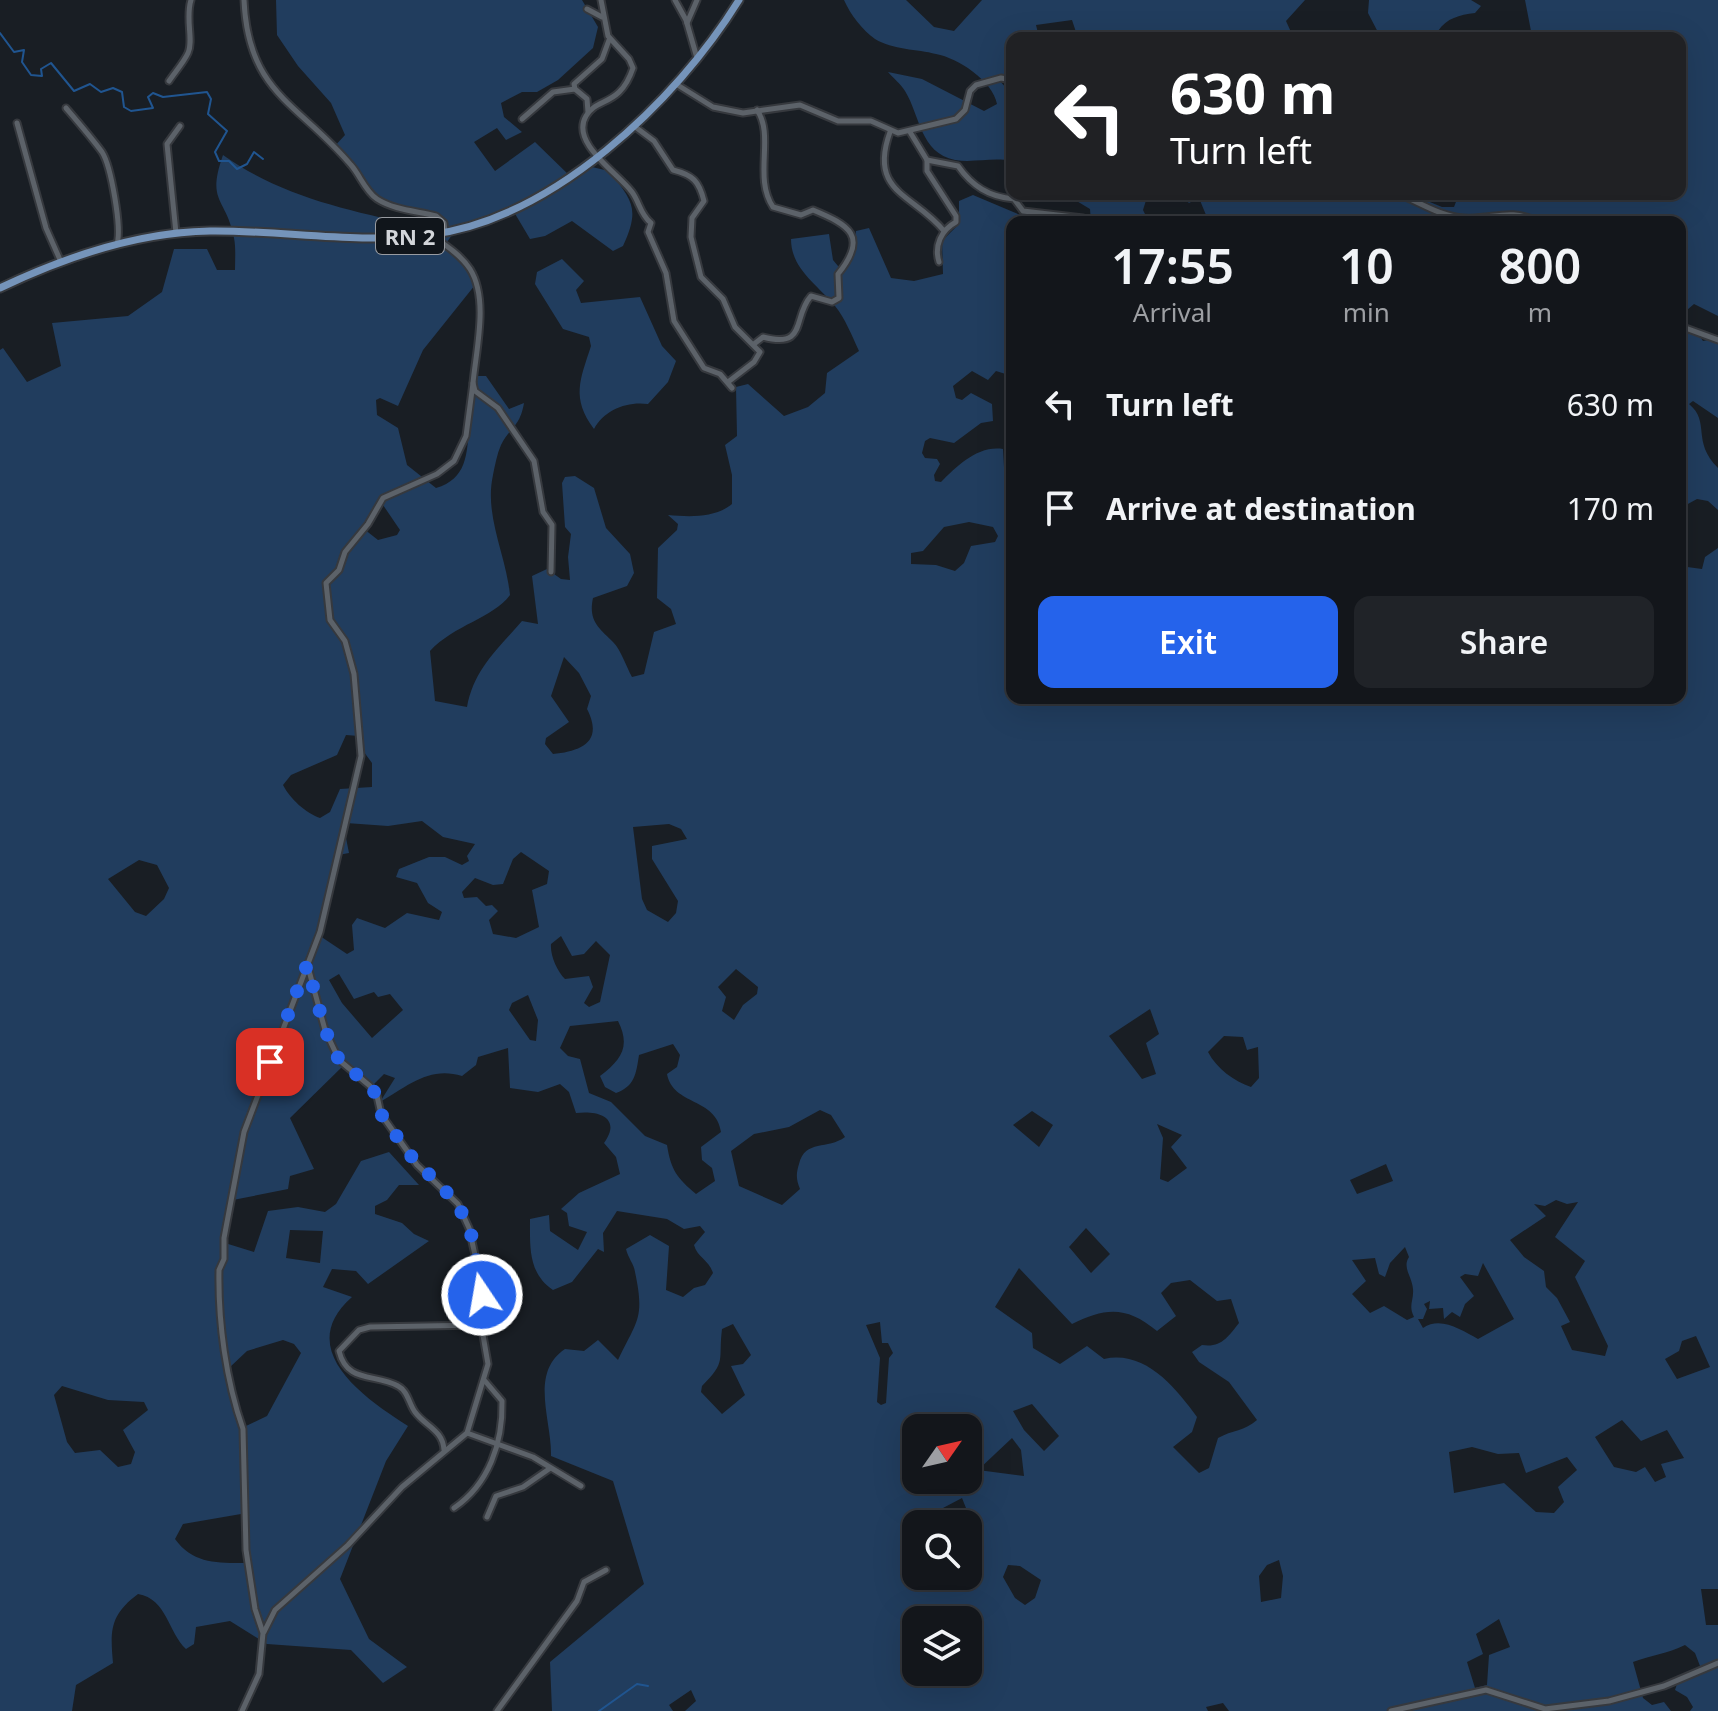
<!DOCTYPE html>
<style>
:root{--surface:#13161b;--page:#202328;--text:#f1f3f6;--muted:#9d9fa3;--line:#32353a;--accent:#2563eb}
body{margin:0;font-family:"Noto Sans",sans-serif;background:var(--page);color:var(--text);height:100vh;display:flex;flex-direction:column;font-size:30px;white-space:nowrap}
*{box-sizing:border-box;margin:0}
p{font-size:26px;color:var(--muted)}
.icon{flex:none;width:44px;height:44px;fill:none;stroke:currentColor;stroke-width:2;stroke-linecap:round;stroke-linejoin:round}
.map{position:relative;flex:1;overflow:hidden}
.sheet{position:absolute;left:1006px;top:216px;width:680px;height:488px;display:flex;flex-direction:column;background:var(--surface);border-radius:16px;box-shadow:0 8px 32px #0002,0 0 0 2px var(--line)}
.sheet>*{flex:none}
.banner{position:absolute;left:1006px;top:32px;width:680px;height:168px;border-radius:16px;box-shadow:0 8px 32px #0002,0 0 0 2px var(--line);background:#202124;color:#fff;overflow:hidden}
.needle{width:52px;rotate:56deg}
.buttons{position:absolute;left:902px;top:1414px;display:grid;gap:16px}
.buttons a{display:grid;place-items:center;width:80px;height:80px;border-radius:16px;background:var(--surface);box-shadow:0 8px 32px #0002,0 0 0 2px var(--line);font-size:40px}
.pin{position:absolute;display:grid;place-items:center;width:68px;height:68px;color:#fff;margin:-34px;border-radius:16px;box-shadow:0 4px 12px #0006}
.me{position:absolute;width:88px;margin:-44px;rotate:348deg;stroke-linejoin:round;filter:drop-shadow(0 0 6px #0008)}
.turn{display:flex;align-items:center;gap:28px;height:168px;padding:0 32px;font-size:36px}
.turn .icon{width:104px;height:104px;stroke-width:2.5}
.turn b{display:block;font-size:56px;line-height:68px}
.eta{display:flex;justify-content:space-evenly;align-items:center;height:136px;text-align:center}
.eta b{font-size:48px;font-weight:600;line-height:56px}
.cta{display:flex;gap:16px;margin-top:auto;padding:16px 32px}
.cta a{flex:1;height:92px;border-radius:16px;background:var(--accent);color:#fff;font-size:32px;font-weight:600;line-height:92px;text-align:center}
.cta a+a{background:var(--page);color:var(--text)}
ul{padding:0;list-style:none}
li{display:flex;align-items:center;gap:24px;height:104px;padding:0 32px}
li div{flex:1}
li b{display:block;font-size:30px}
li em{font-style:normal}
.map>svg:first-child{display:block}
.green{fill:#213d5e;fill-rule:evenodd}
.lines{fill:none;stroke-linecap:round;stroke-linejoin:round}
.stream{stroke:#205590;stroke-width:2}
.minor-casing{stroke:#36393e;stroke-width:9}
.major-casing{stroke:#36393e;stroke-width:11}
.minor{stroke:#5c6269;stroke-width:5}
.major{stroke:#7594ba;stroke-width:7}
.route{stroke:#2563eb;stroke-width:14;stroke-dasharray:0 25.2}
.labels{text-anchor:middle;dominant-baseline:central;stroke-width:8;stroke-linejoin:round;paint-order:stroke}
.shield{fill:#10151b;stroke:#989ba1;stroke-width:2}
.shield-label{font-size:22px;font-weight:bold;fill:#d2d5da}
</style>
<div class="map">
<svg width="1718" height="1711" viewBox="0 0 1718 1711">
<rect width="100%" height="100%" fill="#191e24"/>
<g class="green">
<path d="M276 0H582L598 27 593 48 558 80 537 92H522L501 103 504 117 522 132 506 140 497 128 474 142 495 171 535 142 572 178 592 167 609 171C633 201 640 209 623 246L613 251 572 221 545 236 530 239 514 212 452 235 447 242 472 271 475 285 423 350 398 406 380 398 376 400 377 415 398 428 407 465 436 488C467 479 467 454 469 427 470 410 474 393 476 376H486L509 409 524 403C520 427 510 427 501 445 497 454 495 465 493 475 484 516 506 554 510 595 493 618 454 625 430 651L435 701 467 707C474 669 498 649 522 621L538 624 532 576 547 569 561 579 570 580 568 557 571 534 565 527 562 483 565 477 575 476 594 488 606 528 630 554 634 573 627 586 593 598C588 621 599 628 613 642 621 650 626 666 632 677L644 674 654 632 676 624 671 609 657 598 658 548 677 530 678 524 668 515C690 517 715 518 732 504V475L725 445 737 436 736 387 748 384 784 416 808 407 825 393 827 373 859 351C852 336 845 318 835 306 817 284 791 269 791 239L829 234 833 260 843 272 852 259 856 231 869 228 891 278 914 281 943 274 942 241 959 224V201L973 195 1037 222H1012V376L996 371 988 380 972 371 953 386 956 398 962 400 971 393 992 404 993 421 981 423 954 443 930 438 925 441 922 453 925 458 937 459 940 464 934 475 935 481 941 482C957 466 978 445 1003 449L1004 467 1012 476V698H1680V622L1686 606 1682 609 1680 607V566L1702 569 1705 557 1718 548V1589H1701L1706 1625H1718V1711H1690L1693 1707 1687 1697 1675 1690 1679 1678 1700 1666 1695 1653 1685 1645C1667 1654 1651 1655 1633 1662L1643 1698 1652 1705 1664 1702 1671 1711H1229L1223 1703 1206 1707 1208 1711H685L696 1701 691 1690 669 1705 673 1711H552L550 1662 644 1584 613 1481 551 1456C552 1421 529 1373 565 1349L584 1351 598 1340 618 1360C637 1320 645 1319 635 1272 634 1264 628 1258 626 1249L650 1235 669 1246 666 1290 683 1297 694 1288 705 1285 713 1273C709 1260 697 1257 694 1245L705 1232 700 1226 684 1229 667 1219 617 1211 603 1233 604 1252 598 1249 572 1282 553 1290C528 1273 530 1247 530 1219L549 1215 550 1231 578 1250 587 1232 569 1226 567 1213 561 1209 579 1193 620 1174 616 1157 604 1143C622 1118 599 1110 576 1113L569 1092 560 1084 538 1092 510 1088 508 1048 478 1057 476 1065 462 1076C429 1066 408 1086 380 1102L395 1078 384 1074 372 1086 344 1065 290 1118 314 1169 290 1176 288 1189 233 1200 225 1243 254 1252 268 1211 298 1207 325 1212 336 1204 361 1161 389 1152 419 1185H399L387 1200 375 1206V1214L402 1223 414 1234 429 1241 368 1284 356 1271 332 1269 323 1287 352 1297C293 1349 364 1398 408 1426L386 1461 340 1579 369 1639 407 1667 383 1683 351 1650 267 1644 230 1621 196 1627 194 1644 186 1649C168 1632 167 1599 138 1594 110 1615 110 1630 113 1663L76 1685 72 1711H0V350L3 348 27 382 61 366 52 323 128 316 162 292 174 249H207L217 270H235C235 260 236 248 234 238 226 197 206 203 223 155 279 195 345 210 411 224L426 221V216L373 197 355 170 333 148 345 135 331 103 298 66 277 35ZM383 505 400 530 397 535 378 540 364 529ZM969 522 993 527 998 536 995 542 971 546 964 563 955 571 936 565 911 564V553L923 551 944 527ZM564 657 579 673 591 696 587 709C604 742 581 751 553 754L545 744 546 738 569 722 551 696ZM346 735 359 736 361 748 372 763V787L340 789 330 812 320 818C306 813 290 799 283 785L291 775 337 755ZM422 821 443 837 475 844 467 856 469 861 462 865 445 857H429L399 869 396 877 417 883 428 903 442 912 439 920 407 913 385 928 357 918 352 925 354 950 347 954 320 936 338 855 349 853 344 828 346 823 388 826ZM669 824 681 829 687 839 652 846V859L678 901 676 913 668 922 647 910 642 899 633 827ZM521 852 549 871 547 884 532 890 539 927 516 938 493 934 489 920 498 911 492 905 486 906 477 897 464 898 462 892 475 878 493 885 503 884 513 859ZM139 860 157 865 169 888 164 899 146 916 135 912 108 879ZM561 936 572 956 584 954 596 941 610 955 600 1002 589 1007 584 1003 593 987 589 976 565 979C557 971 550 955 551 944ZM736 969 758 987 757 994 743 1005 734 1020 722 1011 726 997 718 987ZM339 974 354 999 374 992 378 997 390 994 403 1010 372 1038 342 1003 329 980ZM528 995 538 1020 536 1041 530 1040 509 1010 512 1003ZM1150 1009 1159 1034 1146 1043 1156 1074 1142 1079 1109 1036ZM618 1021C631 1047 621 1060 600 1076L605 1087 616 1093C635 1086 636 1074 639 1055L673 1044 680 1055 677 1067 667 1074C673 1106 716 1097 721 1132L701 1147 702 1160 712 1168 715 1181 696 1194C677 1178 671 1170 667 1145L645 1136 611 1102 589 1093 580 1059 568 1056 560 1048 570 1026ZM1224 1036 1243 1037 1247 1050 1258 1047 1259 1078 1251 1087C1234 1081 1217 1069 1208 1052ZM820 1110 831 1115 845 1137C828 1150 805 1139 799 1164 796 1174 796 1179 800 1189L782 1205 739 1186 731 1151 754 1134 789 1127ZM1032 1111 1053 1125 1039 1147 1013 1125ZM1157 1124 1182 1135 1171 1147 1187 1168 1168 1182 1160 1179 1163 1138ZM1386 1164 1393 1181 1357 1194 1350 1180ZM1556 1200 1567 1204 1578 1202 1555 1237 1585 1261 1575 1277 1608 1346 1605 1356 1572 1350 1561 1326 1570 1322 1557 1298 1546 1287 1544 1271 1524 1257 1510 1240 1546 1216 1534 1204 1545 1206ZM1086 1228 1110 1254 1091 1273 1069 1247ZM290 1230 323 1231 320 1263 286 1258ZM1405 1247 1409 1257C1402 1268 1412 1276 1413 1289 1414 1301 1408 1305 1414 1317L1407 1320 1384 1306 1370 1313 1352 1294 1366 1281 1352 1260 1375 1258 1379 1274 1385 1277 1390 1263ZM1483 1263 1514 1319 1478 1339C1461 1330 1441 1316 1423 1328L1418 1319H1423L1427 1309 1424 1304 1430 1301 1429 1309 1443 1308 1444 1319 1452 1312 1460 1317 1465 1304 1474 1296 1460 1277 1465 1274 1478 1276ZM1019 1268 1072 1324C1106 1307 1127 1306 1157 1331L1176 1316 1161 1293 1171 1283 1190 1280 1217 1301 1231 1299 1239 1323C1228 1337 1221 1348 1202 1345L1192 1352 1199 1362 1229 1382 1257 1420C1245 1431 1232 1430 1218 1438L1209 1468 1199 1473 1173 1447 1192 1432 1197 1417C1175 1387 1145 1350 1104 1359L1087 1346 1060 1364 1033 1348 1032 1333 995 1307ZM880 1322 882 1343H888L893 1353 889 1358 886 1403 881 1405 877 1402 880 1358 866 1325ZM733 1324 751 1355 743 1364 731 1366 745 1395 722 1414 701 1392 702 1386C727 1361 718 1361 722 1329ZM1696 1336 1710 1367 1677 1379 1665 1359 1679 1351 1682 1341ZM283 1340 294 1344 301 1353 267 1416 246 1426 235 1404 229 1368 247 1351ZM62 1386 108 1400 144 1402 148 1410 123 1430 135 1452 131 1464 118 1467 100 1450 75 1453 67 1442 54 1395ZM1032 1404 1059 1436 1044 1451 1024 1430 1013 1411ZM1622 1420 1641 1441 1667 1430 1684 1458 1661 1464 1666 1477 1655 1482 1645 1467 1636 1472 1614 1467 1595 1437ZM916 1428H968V1480H916ZM1012 1438 1021 1450 1024 1476 978 1470ZM1472 1447 1498 1454 1519 1453 1526 1473 1567 1457 1577 1470 1558 1487 1564 1502 1554 1513 1536 1512 1504 1483 1454 1493 1449 1452ZM962 1498 970 1518 964 1524H968V1576H916V1524H952L943 1508ZM241 1514 246 1563C217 1563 193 1564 175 1539L183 1524ZM1279 1560 1283 1576 1281 1598 1261 1602 1259 1576 1267 1565ZM1008 1565 1020 1566 1041 1580 1035 1598 1025 1605 1015 1598 1003 1577ZM1499 1619 1510 1647 1489 1655 1487 1685 1475 1688 1467 1662 1483 1654 1476 1634ZM916 1620H968V1672H916Z"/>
<path d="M844 0H906L934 27 954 31 982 0H1305L1286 21 1291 32 1301 38H1078L1072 20 1036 25 1039 37 1043 38H1012V77H996L1012 94V161C993 157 974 163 955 160 920 153 920 115 905 91 901 84 893 78 888 72L922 79 984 111 997 104C993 81 958 58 936 54 917 49 893 50 875 39 863 31 850 14 844 0Z"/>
<path d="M1369 0H1471L1481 6 1475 13C1459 15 1447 18 1438 31L1439 38H1381L1368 13Z"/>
<path d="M1525 0H1718V316L1694 304 1680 316V222H1199L1206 215 1199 198 1189 203 1180 194H1420V198L1442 207H1454L1459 194H1680V38H1510L1531 31Z"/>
<path d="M1065 194H1148L1143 210 1149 222H1091L1090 209Z"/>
<path d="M562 259 584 281 576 290 581 303 640 297 662 346 676 361 668 382 648 404C627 401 604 410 594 429 571 398 580 380 591 346L589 337 563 329 535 284 537 272Z"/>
<path d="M1684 329 1696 331 1703 341 1718 338V418L1693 401 1689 404C1711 422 1691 441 1718 468V510L1708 501 1697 499 1686 505 1680 516V330Z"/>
</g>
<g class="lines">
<g class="stream">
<path d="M0 33 14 52 24 50 22 62 31 75 42 76 41 69 51 63 74 91 90 84 101 92 113 88 122 92 124 107 131 111 153 108 148 97 153 93 163 97 207 92 211 99 208 114 227 131 215 152 219 161H229L237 169 247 164 254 152 263 159"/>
<path d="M599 1711 637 1684 648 1686"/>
</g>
<g class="minor-casing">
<g id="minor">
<path d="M244 0C248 94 299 103 351 165 360 175 365 191 377 199 394 210 417 211 436 216L444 223 445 232"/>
<path d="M601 0 608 36 629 59 633 68C620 107 597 97 586 116 570 143 618 173 632 192 640 203 640 214 651 223L648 232 666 273 674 321 704 368 720 374 732 388"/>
<path d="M675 0 686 20 697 58"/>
<path d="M587 9 602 17"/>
<path d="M687 23 697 0"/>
<path d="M169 81C175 72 184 62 188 53 194 40 185 19 191 0"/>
<path d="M676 84 713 107 743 113 800 105 838 121H871L898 133 956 119 965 110 970 91 976 85 1001 78 1012 80"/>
<path d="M66 108C78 122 91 137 102 152 111 166 122 228 117 244"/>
<path d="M588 112 587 99 575 89 574 84 602 59 609 40"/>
<path d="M522 119 553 92 575 89"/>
<path d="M17 123 46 228 61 262"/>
<path d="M634 126 654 141 673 170C693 175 699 181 704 201L692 218 691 237 701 277 723 299 735 327 760 352 754 362 728 382"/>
<path d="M890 132C868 193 914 194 944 231"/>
<path d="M910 132 927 160 958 166C972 186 989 197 1014 199L1023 211 1083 218"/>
<path d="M927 160V171L956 216V222C941 230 934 246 939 262"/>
<path d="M1399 194C1421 203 1439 216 1464 218 1494 220 1508 207 1539 222"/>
<path d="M176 233 167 144 180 126"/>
<path d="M431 235C444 244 461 255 470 269 489 299 476 350 473 383L475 391 498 408 534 461 543 512 552 525 551 572"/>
<path d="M1680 326 1718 340"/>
<path d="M754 344 763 337C808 349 792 317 811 296L832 302 839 298 838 274C869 236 849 225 813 210L801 215 773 207C753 177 775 136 757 110"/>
<path d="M467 1433 533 1457 581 1486"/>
<path d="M444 1450C443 1430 425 1426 415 1412 409 1404 408 1391 398 1386 375 1373 347 1384 339 1351L359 1330 370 1327 481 1325"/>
<path d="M454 1508C489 1484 503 1443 502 1401L485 1381"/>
<path d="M487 1517 496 1496 523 1487 549 1469"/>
<path d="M264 1632 275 1610 348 1545 402 1487 467 1433 488 1364 479 1312 481 1282 469 1228 458 1204 417 1165 381 1114 377 1096 370 1086 339 1060 325 1030 308 967"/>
<path d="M242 1711 259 1674 263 1633 255 1609 246 1550 243 1429C226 1381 218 1322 219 1270L224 1259V1238L244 1132 320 932 361 756 354 674 345 641 330 620 326 583 339 570 345 552 368 524 383 498 437 474 454 461 466 436 473 383"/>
<path d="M497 1711 577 1601 584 1582 606 1570"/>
<path d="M1391 1711 1486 1690 1545 1709 1609 1701 1664 1686 1718 1663"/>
</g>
</g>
<g class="major-casing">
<path id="major" d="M0 288C65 257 137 232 210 231 281 230 357 244 428 235 552 220 676 102 739 0"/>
</g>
<use href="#minor" class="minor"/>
<use href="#major" class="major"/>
</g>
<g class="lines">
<path class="route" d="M270 1062 307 965 325 1030 339 1060 370 1086 377 1096 381 1114 410 1155 458 1204 472 1237 482 1295"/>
</g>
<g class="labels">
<rect class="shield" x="376" y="218" width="68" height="36" rx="6"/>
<g class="shield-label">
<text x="410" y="236">RN 2</text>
</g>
</g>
</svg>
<div class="buttons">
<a><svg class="needle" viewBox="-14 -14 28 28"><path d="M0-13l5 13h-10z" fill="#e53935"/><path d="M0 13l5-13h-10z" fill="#9d9fa3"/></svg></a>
<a><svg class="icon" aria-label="search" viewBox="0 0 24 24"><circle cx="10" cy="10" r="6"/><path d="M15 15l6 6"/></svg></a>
<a><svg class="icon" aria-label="layers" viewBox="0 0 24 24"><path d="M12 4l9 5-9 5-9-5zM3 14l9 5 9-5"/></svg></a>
</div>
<div class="pin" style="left:270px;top:1062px;background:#d93025"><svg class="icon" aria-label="arrive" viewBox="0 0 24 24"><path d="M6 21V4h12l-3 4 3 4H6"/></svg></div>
<svg class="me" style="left:482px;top:1295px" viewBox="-20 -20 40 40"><circle r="17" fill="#2563eb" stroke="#fff" stroke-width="3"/><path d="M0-11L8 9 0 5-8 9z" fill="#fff"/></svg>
<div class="banner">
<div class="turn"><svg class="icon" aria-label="left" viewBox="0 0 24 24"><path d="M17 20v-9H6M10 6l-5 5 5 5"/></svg><div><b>630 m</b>Turn left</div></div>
</div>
<section class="sheet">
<div class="eta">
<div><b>17:55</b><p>Arrival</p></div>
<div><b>10</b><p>min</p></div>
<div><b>800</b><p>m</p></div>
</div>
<ul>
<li><svg class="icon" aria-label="left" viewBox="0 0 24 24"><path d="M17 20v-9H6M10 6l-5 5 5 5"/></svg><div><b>Turn left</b></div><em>630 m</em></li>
<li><svg class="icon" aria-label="arrive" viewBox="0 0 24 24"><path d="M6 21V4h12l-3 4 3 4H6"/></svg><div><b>Arrive at destination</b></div><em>170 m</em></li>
</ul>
<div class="cta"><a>Exit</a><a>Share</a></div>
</section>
</div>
